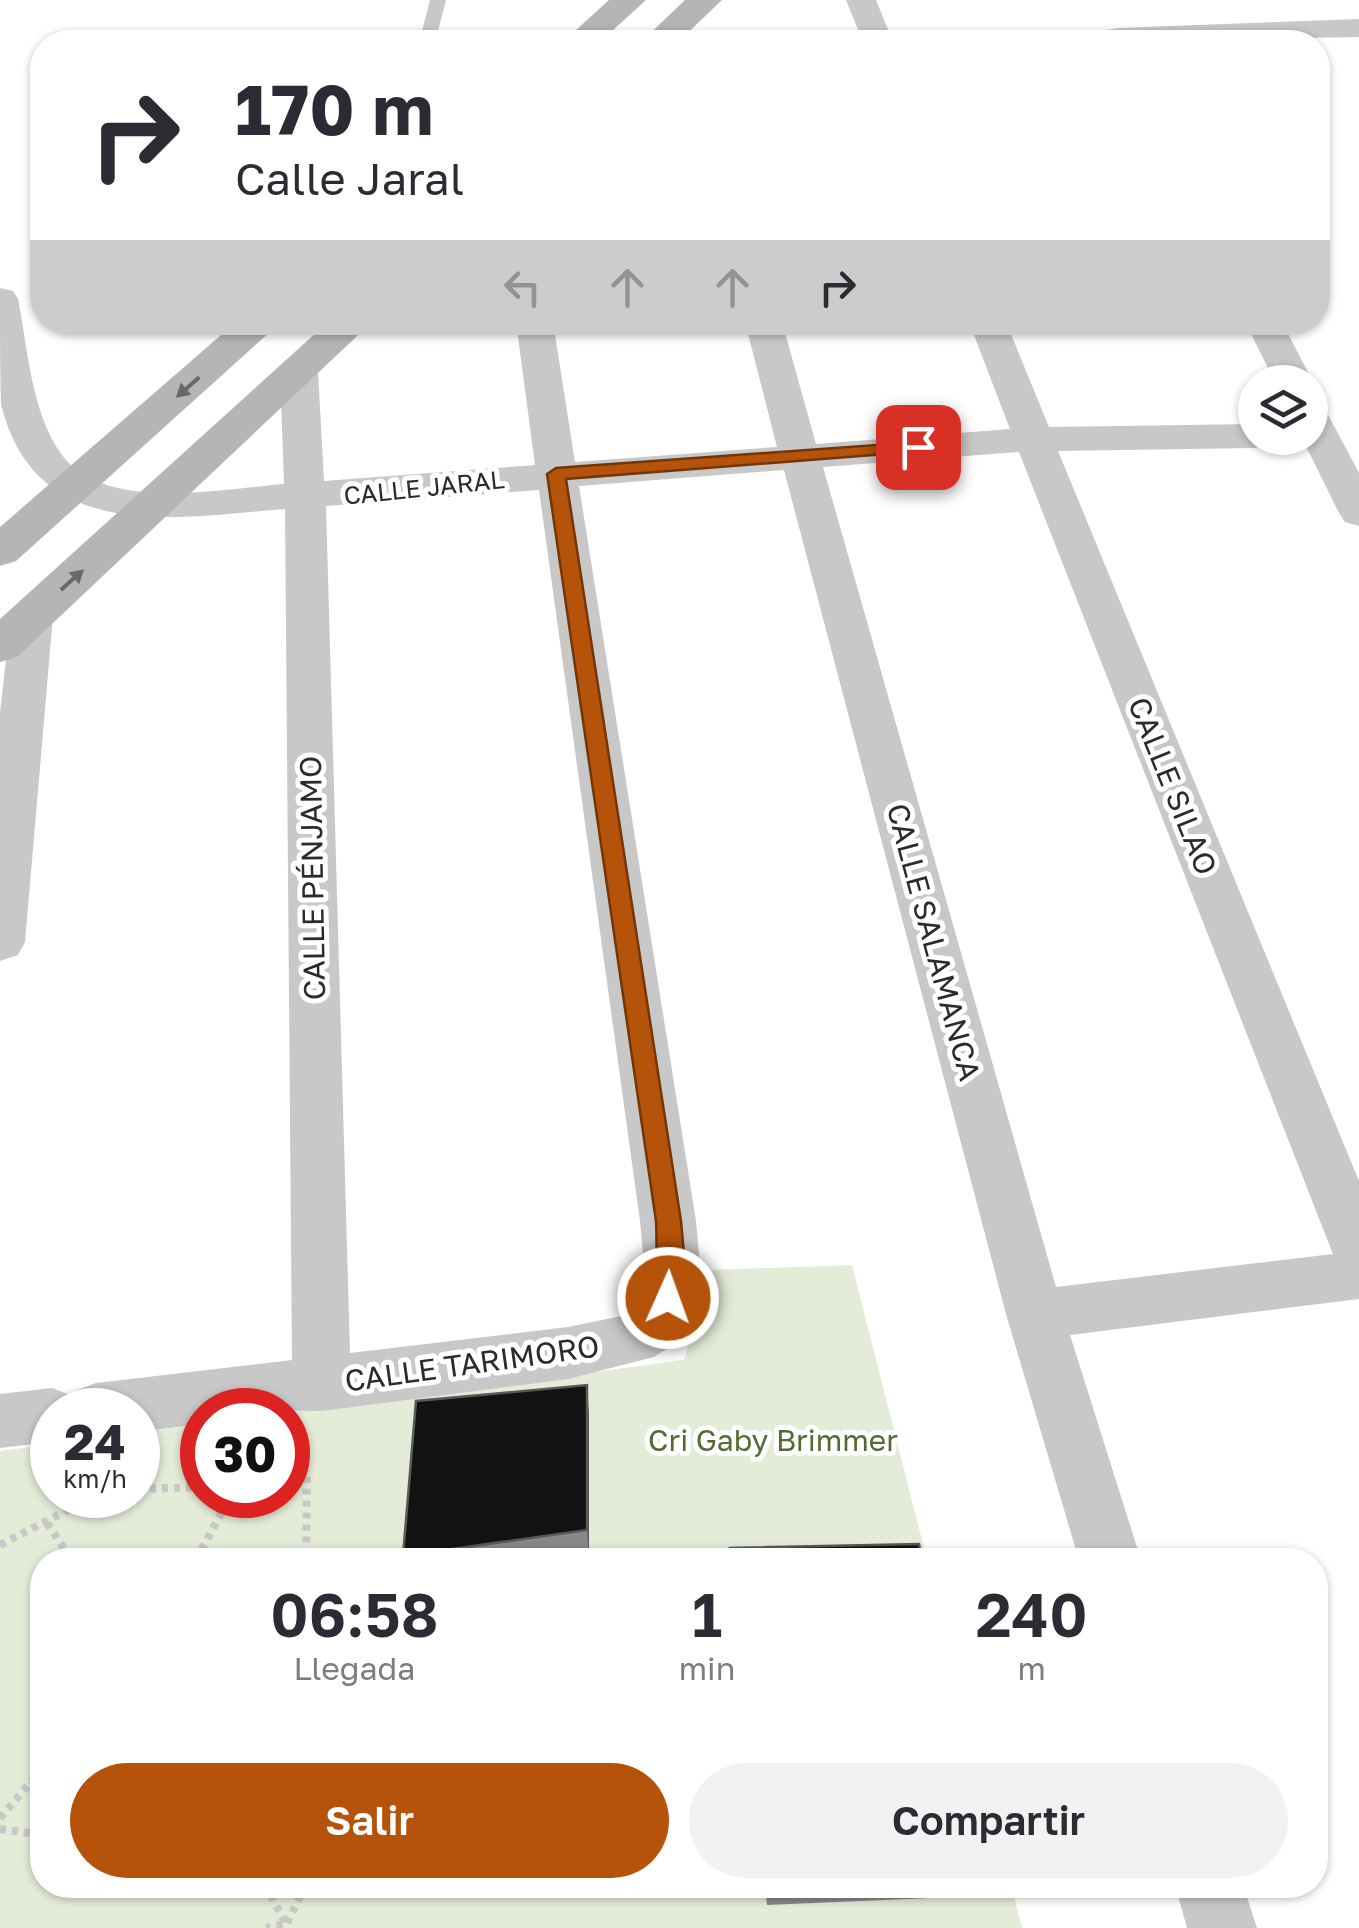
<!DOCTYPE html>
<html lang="es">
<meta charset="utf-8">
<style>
:root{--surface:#fff;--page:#f2f2f3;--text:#2b2b33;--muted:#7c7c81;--accent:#b45309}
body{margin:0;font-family:"Golos Text",sans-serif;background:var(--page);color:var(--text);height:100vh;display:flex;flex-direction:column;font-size:38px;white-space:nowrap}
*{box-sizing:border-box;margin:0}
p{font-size:32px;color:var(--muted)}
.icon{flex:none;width:55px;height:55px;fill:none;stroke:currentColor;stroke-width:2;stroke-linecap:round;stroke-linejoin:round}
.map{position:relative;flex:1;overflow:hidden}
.drawer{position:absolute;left:30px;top:1548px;width:1298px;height:350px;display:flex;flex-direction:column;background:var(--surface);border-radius:40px;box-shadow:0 2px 8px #0004}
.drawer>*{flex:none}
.guide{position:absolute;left:30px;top:30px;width:1300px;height:305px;border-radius:40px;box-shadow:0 2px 8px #0004;background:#fff;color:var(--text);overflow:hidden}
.tools{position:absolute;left:1238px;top:365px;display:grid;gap:20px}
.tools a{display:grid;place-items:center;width:90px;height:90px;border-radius:50%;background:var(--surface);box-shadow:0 2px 8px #0004;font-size:50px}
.speed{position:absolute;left:30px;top:1388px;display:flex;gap:20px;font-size:50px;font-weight:700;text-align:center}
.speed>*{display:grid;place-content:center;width:130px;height:130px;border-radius:50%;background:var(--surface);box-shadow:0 2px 8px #0004;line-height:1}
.speed small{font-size:25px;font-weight:400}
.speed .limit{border:15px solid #d22;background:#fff;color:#111}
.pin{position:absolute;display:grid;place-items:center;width:85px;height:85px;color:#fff;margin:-42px;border-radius:20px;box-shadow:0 5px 15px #0006}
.me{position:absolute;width:110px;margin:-55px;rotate:2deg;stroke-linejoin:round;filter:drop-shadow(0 0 8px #0008)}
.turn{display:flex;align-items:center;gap:35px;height:210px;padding:0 40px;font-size:45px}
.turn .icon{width:130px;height:130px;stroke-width:2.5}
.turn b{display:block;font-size:70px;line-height:85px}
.lanes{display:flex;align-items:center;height:95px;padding:0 40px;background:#0003;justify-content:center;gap:50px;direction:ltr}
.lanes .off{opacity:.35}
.eta{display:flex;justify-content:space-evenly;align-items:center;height:170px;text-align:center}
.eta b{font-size:60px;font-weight:600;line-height:70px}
.action{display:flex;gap:20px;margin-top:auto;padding:20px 40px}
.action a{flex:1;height:115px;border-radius:60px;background:var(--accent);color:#fff;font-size:40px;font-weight:600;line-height:115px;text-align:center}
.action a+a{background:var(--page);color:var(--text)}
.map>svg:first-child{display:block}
.green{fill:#e4ebd7}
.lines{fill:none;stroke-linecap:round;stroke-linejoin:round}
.path{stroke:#c8c8c8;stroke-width:8;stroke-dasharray:6 6;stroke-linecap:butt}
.service{fill:#c8c8c8;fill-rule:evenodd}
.minor{fill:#c8c8c8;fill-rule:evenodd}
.secondary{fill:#b5b5b5;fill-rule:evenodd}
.wall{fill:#888}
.shaded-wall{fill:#595959}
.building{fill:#121212;stroke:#595959;stroke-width:2.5}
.oneway{fill:#696969}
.route{fill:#b45309;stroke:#753606;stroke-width:2.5}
.labels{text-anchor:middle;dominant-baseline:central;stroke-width:10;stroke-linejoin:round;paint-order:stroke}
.far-street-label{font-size:25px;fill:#2b2b2b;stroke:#fff}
.street-label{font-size:30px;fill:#2b2b2b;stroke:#fff}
.park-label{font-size:30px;fill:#546a36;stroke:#fff}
</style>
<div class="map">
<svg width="1359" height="1928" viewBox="0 0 1359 1928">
<rect width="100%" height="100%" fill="#fff"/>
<path class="green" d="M852 1265 927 1560H42V1885H1011L1022 1928H0V1451L52 1444V1495H138V1433L202 1424V1495H288V1413L684 1360 708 1270Z"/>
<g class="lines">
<g class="path">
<path d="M288 1476 307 1472 306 1560"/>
<path d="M138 1489 202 1487"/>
<path d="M47 1523 72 1560"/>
<path d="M0 1545 97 1495"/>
<path d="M196 1560 231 1495"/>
<path d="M0 1818 42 1769"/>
<path d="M0 1829 42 1835"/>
<path d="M265 1885 286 1924 266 1928"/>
<path d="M287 1923 306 1885"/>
</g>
<path class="service" d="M430 0H446L438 31 443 42H429L422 31Z"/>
<g class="minor">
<path d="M846 0H876L893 42H863Z"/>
<path d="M1359 19V37L1106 42 1102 37 1107 30 1118 28Z"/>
<path d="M0 288 13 291 18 299C28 349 31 413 62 455 105 513 222 489 284 484L280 372 286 364 299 361 312 364 318 372 324 481 535 465 516 322H553L575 462 777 447 745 322H782L816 444 1010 429 969 322H1006L1049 427 1255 424V438H1274L1269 444 1255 448 1058 451 1359 1181V1299L1070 1335 1141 1560H1079L1006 1314 784 470 579 486 696 1221 701 1276 693 1320 684 1338 654 1357 568 1379 322 1411 202 1410V1424L138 1432V1410H52V1442L0 1448V1394L52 1388 73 1396 75 1391 96 1383 292 1360 285 509C175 518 35 545 1 404 0 369 0 324 0 288ZM1019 452 1331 1249 1333 1254 1056 1287 823 467ZM539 490 640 1221 645 1276 638 1306 621 1316 568 1327 350 1353 326 506Z"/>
<path d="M1245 322H1282L1313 382 1310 386V382H1275Z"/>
<path d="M1310 403 1324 407 1359 473V526L1345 522 1339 513 1302 438H1310Z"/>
<path d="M32 602 47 606 53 616 25 942 18 955 0 961V713L11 616 17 606Z"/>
<path d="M1175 1885H1243L1257 1928H1187Z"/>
</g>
<g class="secondary">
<path d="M609 0H646L600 42H563Z"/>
<path d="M685 0H722L678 42H641Z"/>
<path d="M236 322H281L16 561 0 566V527Z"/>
<path d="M328 322H372L17 657 0 662V619Z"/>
</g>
</g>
<g class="wall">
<path d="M589 1414V1558L574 1560H404L403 1556Z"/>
<path d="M765 1885H981L977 1896 767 1905Z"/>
</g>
<path class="shaded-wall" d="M587 1385 589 1414V1558L587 1530Z"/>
<g class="building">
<path d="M587 1385V1530L403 1556 416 1401Z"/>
<path d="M919 1544 922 1560H732L730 1548Z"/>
</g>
<defs><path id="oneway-solid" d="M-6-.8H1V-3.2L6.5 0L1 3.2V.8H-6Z" transform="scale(2.5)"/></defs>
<g class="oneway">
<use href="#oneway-solid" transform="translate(188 387) rotate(139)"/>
<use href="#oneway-solid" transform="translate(72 580) rotate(-42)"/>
</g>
<path class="route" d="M918 442 927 447 924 451 566 479 681 1221 686 1276 678 1306 668 1309 659 1306C656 1300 657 1236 656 1221L547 474 556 468Z"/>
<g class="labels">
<g class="far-street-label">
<text transform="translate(424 487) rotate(-6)">CALLE JARAL</text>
</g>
<g class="street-label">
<text transform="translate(1173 786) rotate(68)">CALLE SILAO</text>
<text transform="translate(312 878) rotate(-91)">CALLE PÉNJAMO</text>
<text transform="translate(934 942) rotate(75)">CALLE SALAMANCA</text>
<text transform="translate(472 1363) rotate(-8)">CALLE TARIMORO</text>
</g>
<g class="park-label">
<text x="773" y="1440">Cri Gaby Brimmer</text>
</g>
</g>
</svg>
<div class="tools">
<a><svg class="icon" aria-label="layers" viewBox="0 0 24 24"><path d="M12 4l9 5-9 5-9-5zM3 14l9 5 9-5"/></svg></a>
</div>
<div class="speed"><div>24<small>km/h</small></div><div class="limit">30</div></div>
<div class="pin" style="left:918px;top:447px;background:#d93025"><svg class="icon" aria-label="arrive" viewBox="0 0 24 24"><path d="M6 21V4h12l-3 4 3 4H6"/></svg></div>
<svg class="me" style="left:668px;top:1298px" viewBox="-20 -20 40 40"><circle r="17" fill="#b45309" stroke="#fff" stroke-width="3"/><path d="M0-11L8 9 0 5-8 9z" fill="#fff"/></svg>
<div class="guide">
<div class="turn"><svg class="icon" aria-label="right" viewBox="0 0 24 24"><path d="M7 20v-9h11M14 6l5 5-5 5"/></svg><div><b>170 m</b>Calle Jaral</div></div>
<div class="lanes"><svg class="icon off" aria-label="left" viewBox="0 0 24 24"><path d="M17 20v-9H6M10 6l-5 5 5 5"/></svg><svg class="icon off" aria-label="ahead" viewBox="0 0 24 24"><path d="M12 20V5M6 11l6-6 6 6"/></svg><svg class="icon off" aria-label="ahead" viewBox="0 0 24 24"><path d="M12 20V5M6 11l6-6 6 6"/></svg><svg class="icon" aria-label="right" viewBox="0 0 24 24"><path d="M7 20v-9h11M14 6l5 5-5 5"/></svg></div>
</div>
<section class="drawer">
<div class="eta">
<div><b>06:58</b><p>Llegada</p></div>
<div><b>1</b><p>min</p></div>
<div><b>240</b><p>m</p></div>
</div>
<div class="action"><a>Salir</a><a>Compartir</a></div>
</section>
</div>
